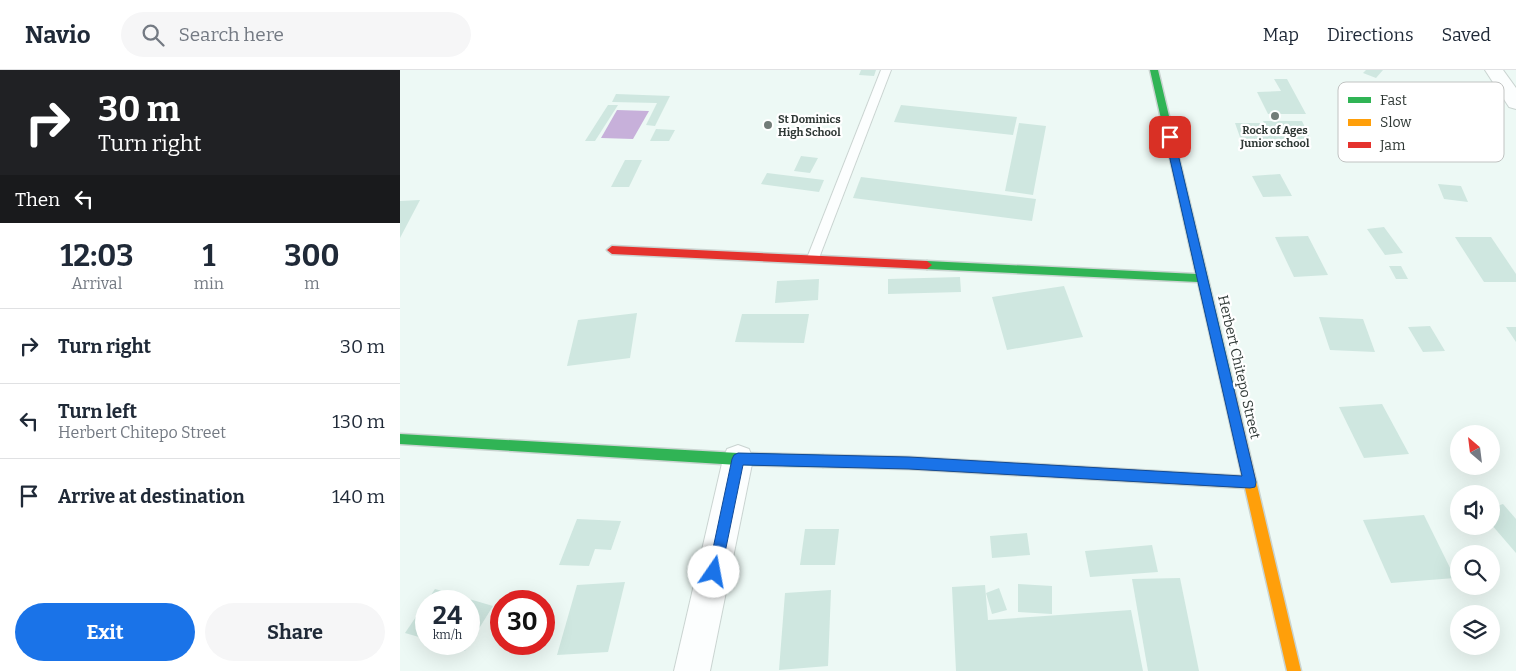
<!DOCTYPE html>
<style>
:root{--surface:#fff;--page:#f6f6f7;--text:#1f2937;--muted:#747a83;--line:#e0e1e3;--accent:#1a73e8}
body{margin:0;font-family:Bitter,serif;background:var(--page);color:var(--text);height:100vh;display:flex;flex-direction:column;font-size:19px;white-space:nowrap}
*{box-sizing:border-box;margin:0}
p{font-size:16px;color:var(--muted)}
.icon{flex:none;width:28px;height:28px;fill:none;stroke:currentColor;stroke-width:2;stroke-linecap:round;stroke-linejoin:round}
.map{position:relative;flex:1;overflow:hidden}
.drawer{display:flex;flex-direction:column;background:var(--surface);width:400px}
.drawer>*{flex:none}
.hud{background:#202124;color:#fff;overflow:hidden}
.needle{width:32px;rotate:332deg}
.buttons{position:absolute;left:1050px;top:355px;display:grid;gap:10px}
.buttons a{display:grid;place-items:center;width:50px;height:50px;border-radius:50%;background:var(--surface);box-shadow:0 5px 20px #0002;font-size:25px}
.speed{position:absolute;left:15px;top:520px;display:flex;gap:10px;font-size:25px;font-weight:700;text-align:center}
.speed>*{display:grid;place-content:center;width:65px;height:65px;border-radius:50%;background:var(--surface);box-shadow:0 5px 20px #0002;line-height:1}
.speed small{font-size:12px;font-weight:400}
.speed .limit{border:8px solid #d22;background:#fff;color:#111}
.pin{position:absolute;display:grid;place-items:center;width:42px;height:42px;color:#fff;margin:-21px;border-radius:10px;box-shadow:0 2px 8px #0006}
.me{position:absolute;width:55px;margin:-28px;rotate:12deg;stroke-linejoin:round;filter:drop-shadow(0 0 4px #0008)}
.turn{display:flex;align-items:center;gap:18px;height:105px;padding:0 15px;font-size:22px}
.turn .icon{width:65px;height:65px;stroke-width:2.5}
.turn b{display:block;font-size:35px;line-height:42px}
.then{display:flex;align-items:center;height:48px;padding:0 15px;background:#0003;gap:10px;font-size:19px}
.eta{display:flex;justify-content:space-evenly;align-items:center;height:85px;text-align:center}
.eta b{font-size:30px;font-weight:700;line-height:35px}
.primary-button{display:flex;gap:10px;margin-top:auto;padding:10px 15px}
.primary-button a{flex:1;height:58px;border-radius:30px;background:var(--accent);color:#fff;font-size:20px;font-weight:700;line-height:58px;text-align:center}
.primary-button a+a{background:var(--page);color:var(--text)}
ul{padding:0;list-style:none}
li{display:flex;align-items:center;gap:15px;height:75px;padding:0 15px;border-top:1px solid var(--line)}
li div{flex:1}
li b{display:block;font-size:19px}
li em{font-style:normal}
header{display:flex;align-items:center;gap:30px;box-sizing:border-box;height:70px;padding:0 25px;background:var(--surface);border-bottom:1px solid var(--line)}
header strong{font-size:24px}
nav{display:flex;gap:28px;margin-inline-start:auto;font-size:18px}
.search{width:350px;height:45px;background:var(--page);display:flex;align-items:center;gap:12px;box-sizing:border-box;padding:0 18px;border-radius:28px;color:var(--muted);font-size:19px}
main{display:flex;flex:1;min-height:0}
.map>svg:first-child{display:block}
.water{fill:#c7b0da}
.building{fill:#cfe7e0}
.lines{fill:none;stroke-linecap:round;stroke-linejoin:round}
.lane-casing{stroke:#cad4d1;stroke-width:2}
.street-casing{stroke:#cad4d1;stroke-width:2}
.fast-casing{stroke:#cad4d1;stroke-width:3}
.slow-casing{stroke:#cad4d1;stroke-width:3}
.jam-casing{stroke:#cad4d1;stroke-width:3}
.lane{fill:#fcfefe;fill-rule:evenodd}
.street{fill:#fcfefe;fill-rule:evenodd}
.fast{fill:#30b455;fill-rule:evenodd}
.slow{fill:#ff9f0a;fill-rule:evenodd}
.jam{fill:#e5322d;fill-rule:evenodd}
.route{fill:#1a73e8;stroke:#114b97}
.poi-dot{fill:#727c78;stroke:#fff;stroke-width:2}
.labels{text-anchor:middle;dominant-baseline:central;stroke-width:4.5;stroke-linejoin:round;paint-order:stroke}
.far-poi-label{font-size:11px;font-weight:bold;fill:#2f3835;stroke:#fff;text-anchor:start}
.street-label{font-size:14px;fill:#2f3835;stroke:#fff}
.key{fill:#fff;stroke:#c1c3c2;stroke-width:1}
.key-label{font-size:14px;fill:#2f3835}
</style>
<header>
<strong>Navio</strong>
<div class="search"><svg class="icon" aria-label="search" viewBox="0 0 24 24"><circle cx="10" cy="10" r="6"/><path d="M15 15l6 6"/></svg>Search here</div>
<nav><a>Map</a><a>Directions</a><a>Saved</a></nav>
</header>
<main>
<section class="drawer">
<div class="hud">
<div class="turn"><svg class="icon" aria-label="right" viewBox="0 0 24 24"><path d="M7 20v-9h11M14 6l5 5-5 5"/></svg><div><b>30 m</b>Turn right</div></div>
<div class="then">Then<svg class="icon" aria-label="left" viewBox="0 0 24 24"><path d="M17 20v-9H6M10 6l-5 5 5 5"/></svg></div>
</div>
<div class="eta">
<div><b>12:03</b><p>Arrival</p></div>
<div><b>1</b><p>min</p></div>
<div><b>300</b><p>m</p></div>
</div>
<ul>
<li><svg class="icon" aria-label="right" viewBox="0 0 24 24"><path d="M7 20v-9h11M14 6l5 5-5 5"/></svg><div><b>Turn right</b></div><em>30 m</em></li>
<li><svg class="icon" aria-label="left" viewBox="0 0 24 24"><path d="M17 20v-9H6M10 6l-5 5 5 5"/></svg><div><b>Turn left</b><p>Herbert Chitepo Street</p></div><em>130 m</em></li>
<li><svg class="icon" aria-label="arrive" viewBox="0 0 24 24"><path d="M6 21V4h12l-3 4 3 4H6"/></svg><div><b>Arrive at destination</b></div><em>140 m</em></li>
</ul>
<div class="primary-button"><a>Exit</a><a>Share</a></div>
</section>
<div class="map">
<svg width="1116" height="601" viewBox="0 0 1116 601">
<rect width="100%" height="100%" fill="#edf9f5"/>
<path class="water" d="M217 40 249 41 233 69 201 68Z"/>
<g class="building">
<path d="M461 0H476L474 6 459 5Z"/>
<path d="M966 0H983L976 8 963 3Z"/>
<path d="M874 9H887L906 44H868L857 22 881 21Z"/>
<path d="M216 24 270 26 255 56 246 55 257 33 212 32Z"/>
<path d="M208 35H218L195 71H185Z"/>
<path d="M501 35 617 47 613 65 494 52Z"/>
<path d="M863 51H902L911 70H866L867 72 841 70 835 53H864Z"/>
<path d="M619 53 646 56 633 125 605 121Z"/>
<path d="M256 59 275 60 269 71H250Z"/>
<path d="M401 86 418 88 410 103 394 101Z"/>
<path d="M225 90H242L229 117H211Z"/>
<path d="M367 103 424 110 419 122 361 114Z"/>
<path d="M880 104 892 126 863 127 852 106Z"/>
<path d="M461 107 636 129 632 151 453 128Z"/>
<path d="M1038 114 1061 116 1068 132 1044 129Z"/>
<path d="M20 130 0 168V131Z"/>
<path d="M984 157 1003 183 985 185 967 159Z"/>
<path d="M908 166 928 205 894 207 875 167Z"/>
<path d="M1055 167H1091L1116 204V212H1084Z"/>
<path d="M989 196H1001L1008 209H996Z"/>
<path d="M560 207 561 222 488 224V209Z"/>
<path d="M419 209 418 230 375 233 377 211Z"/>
<path d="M664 216 683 267 607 280 592 227Z"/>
<path d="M237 243 230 288 167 296 178 250Z"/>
<path d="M342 244H409L404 273 335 272Z"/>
<path d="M919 247 963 249 975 282 930 280Z"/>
<path d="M1030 256 1045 281 1023 282 1008 257Z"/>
<path d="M1106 257H1116V272Z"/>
<path d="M982 334 1009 384 964 388 939 337Z"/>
<path d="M1103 434 1116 449V483L1091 454V438Z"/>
<path d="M1024 445 1055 508 991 513 963 450Z"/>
<path d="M177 449 221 451 211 480 195 479 189 496 159 495Z"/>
<path d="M405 459H439L435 495H400Z"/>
<path d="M627 463 630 485 592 488 590 466Z"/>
<path d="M752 475 758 502 690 507 685 481Z"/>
<path d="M780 508 799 601H748L732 509Z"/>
<path d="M225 512 208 582 157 585 177 515Z"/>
<path d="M618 514 652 516V544L618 542Z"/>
<path d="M585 515 588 550 731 540 743 601H556L552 517Z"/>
<path d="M599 518 607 540 592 544 586 523Z"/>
<path d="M35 519 93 536 65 581 43 574H69V531H27Z"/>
<path d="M431 520 428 596 379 600 385 523Z"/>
<path d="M26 532V569L5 563Z"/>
</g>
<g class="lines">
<g class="lane-casing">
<path id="lane" d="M481 0H491L419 188 417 191H409L407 188Z"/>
</g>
<g class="street-casing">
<g id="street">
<path d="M1085 0H1103L1116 18V39L1109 37Z"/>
<path d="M338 375 349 379 353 389 310 601H274L323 389 327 379Z"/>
</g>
</g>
<g class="fast-casing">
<g id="fast">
<path d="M750 0H758L835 322 833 325 829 327 825 325 823 322 798 212 527 199 522 195 527 191 796 204Z"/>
<path d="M0 364 338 383 423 385 427 387 429 391 427 395 423 397 338 395 0 374Z"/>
</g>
</g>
<g class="slow-casing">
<path id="slow" d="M829 317 833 319 835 322 901 601H887L845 418 509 399 423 397 419 395 417 391 419 387 423 385 509 387 842 406 823 322 825 319Z"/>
</g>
<g class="jam-casing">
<path id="jam" d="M212 176 527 191 532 195 527 199 212 184 207 180Z"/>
</g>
<use href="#lane" class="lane"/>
<use href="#street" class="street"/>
<use href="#fast" class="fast"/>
<use href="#slow" class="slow"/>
<use href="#jam" class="jam"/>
</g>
<path class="route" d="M770 64 774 67 856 412 855 417 850 418 509 399 343 395 321 502 319 507 314 509 310 507 308 502 332 389 334 385 338 383 509 387 842 406 765 67Z"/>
<g class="poi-dot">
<circle cx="875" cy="46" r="5"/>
<circle cx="368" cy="55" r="5"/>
</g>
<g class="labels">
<g class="far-poi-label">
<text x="378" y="49">St Dominics<tspan x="378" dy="13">High School</tspan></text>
<text x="875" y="60" text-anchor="middle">Rock of Ages<tspan x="875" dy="13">Junior school</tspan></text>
</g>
<g class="street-label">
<text transform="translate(839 297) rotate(77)">Herbert Chitepo Street</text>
</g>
</g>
<rect x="938" y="12" width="166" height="80" rx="8" class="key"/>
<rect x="948" y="27" width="23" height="6" fill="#30b455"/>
<rect x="948" y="49" width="23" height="7" fill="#ff9f0a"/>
<rect x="948" y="72" width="23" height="6" fill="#e5322d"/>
<g class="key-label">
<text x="980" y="35">Fast</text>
<text x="980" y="57">Slow</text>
<text x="980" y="80">Jam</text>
</g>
</svg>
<div class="buttons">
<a><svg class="needle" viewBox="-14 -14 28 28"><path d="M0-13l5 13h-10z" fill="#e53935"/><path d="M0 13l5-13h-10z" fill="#747a83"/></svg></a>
<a><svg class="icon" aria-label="sound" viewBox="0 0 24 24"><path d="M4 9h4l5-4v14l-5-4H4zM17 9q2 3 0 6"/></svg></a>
<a><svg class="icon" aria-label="search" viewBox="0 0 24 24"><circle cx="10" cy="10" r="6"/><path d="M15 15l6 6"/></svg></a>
<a><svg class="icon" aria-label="layers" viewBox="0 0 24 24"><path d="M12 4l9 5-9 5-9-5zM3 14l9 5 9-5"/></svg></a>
</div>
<div class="speed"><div>24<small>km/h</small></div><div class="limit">30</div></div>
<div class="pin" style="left:770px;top:67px;background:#d93025"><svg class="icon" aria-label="arrive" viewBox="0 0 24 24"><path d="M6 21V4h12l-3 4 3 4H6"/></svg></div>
<svg class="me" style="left:314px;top:502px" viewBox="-20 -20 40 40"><circle r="19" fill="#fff"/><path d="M0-13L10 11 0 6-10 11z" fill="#1a73e8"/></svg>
</div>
</main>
